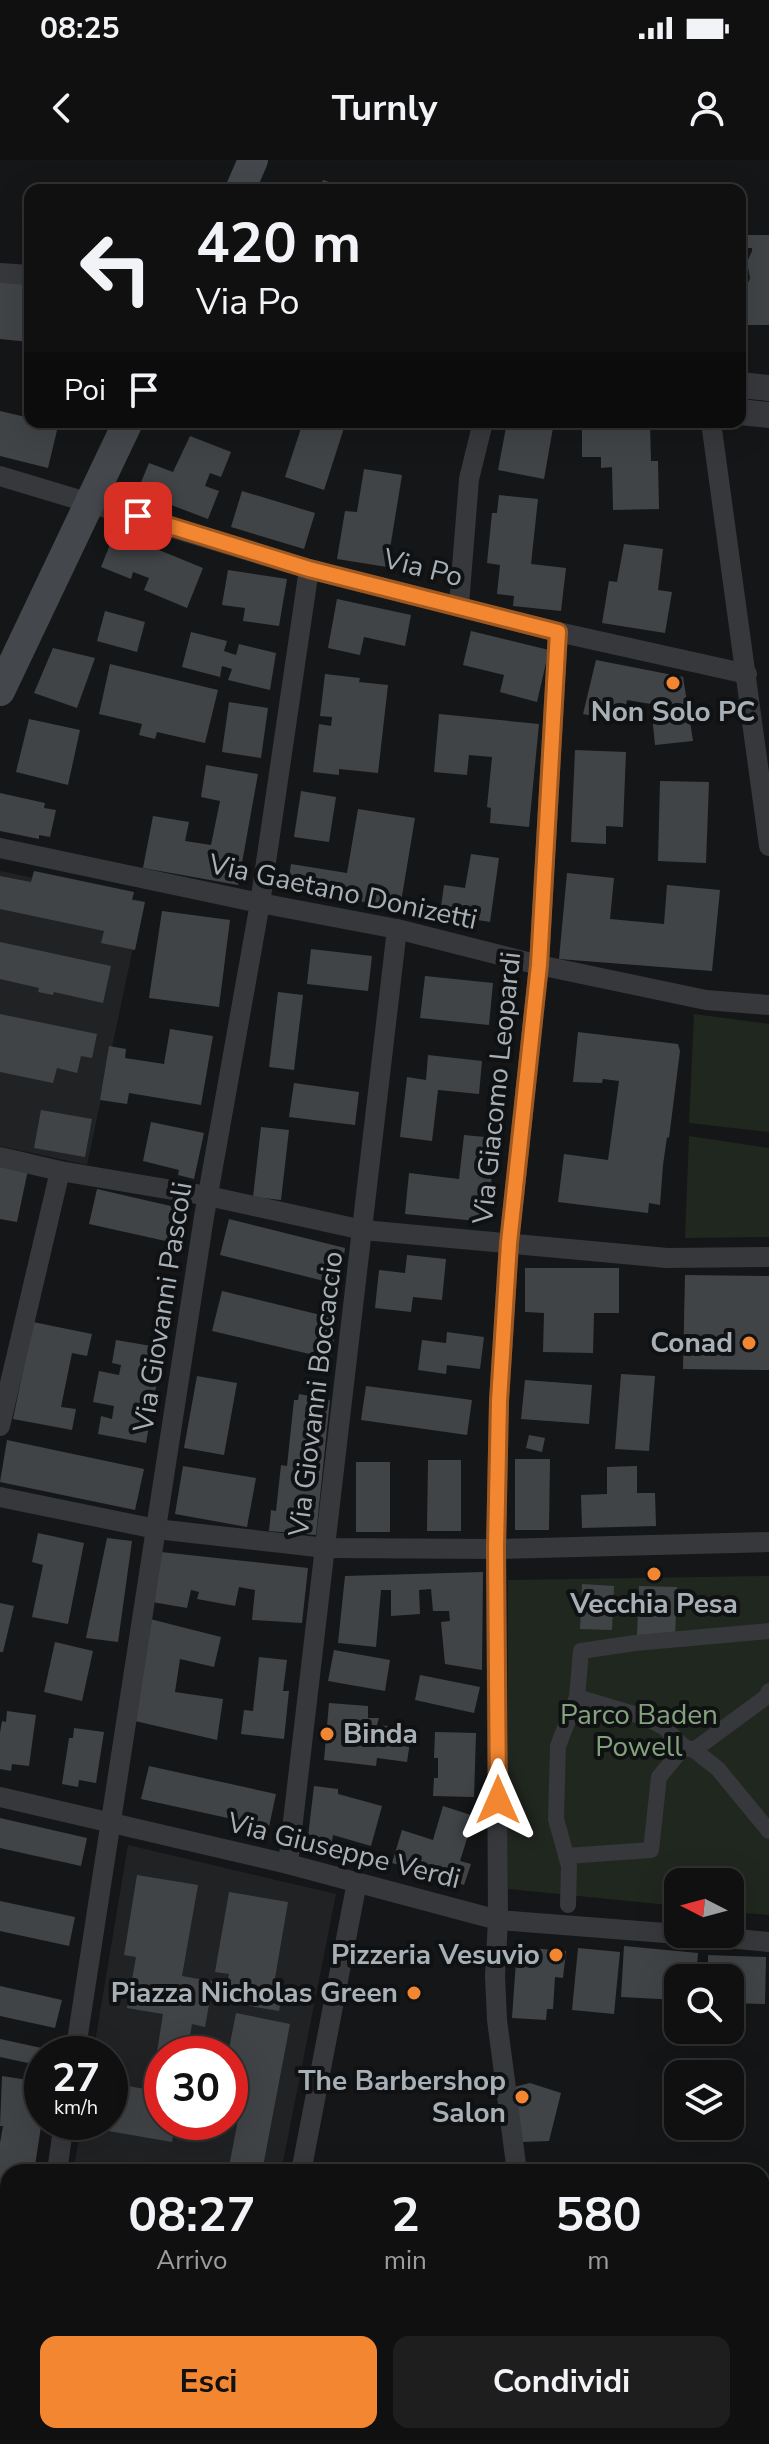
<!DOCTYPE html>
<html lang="it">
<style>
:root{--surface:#101011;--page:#1e1e1f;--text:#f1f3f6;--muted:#9c9d9f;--line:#303031;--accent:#f38731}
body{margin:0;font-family:"Nunito Sans",sans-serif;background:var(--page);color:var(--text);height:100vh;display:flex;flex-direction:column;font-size:30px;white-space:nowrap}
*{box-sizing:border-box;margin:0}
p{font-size:26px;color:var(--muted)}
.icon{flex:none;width:44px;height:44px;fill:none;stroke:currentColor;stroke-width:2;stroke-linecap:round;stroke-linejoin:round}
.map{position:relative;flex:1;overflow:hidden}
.panel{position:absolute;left:0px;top:2004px;width:770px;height:280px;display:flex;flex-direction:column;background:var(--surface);border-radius:24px 24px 0 0;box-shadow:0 8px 32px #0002,0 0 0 2px var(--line)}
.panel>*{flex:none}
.guide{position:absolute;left:24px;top:24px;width:722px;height:244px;border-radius:16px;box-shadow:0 8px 32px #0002,0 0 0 2px var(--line);background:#101011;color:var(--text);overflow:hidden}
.needle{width:52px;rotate:276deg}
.buttons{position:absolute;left:664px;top:1708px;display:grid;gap:16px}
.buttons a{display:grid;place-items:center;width:80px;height:80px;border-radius:16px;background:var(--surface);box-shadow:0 8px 32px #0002,0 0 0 2px var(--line);font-size:40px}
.speed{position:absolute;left:24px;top:1876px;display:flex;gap:16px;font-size:40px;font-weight:700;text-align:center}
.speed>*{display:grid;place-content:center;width:104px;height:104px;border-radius:50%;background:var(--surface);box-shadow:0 8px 32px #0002,0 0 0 2px var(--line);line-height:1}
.speed small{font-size:20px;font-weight:400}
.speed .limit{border:12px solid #d22;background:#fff;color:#111}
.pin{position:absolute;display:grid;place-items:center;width:68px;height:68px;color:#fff;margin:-34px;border-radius:16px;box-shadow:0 4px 12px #0006}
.me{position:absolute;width:88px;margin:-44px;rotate:0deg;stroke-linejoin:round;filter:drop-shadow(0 0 6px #0008)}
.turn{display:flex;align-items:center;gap:28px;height:168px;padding:0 40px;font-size:36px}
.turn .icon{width:104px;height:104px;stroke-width:2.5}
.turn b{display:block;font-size:56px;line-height:68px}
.then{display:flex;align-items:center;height:76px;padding:0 40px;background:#0003;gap:16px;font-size:30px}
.eta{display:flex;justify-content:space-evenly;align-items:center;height:136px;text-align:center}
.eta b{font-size:48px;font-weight:700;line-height:56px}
.action{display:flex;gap:16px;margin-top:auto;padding:16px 40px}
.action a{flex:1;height:92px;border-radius:16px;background:var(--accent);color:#111;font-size:32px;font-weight:700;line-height:92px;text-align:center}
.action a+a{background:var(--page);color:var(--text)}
.status{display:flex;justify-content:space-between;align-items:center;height:56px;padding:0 40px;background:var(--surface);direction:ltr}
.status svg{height:22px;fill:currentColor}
header{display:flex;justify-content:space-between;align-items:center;height:104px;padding:0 40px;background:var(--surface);font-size:36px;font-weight:700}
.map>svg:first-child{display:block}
.built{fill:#212224;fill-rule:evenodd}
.green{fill:#20271f}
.building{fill:#414447}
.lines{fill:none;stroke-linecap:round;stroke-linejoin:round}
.pedestrian{stroke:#36383c;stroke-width:16}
.minor{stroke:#36383c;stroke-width:20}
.tertiary{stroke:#36383c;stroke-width:26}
.secondary{stroke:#44484c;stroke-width:30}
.route-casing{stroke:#9e5820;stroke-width:20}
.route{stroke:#f38731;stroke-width:14}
.poi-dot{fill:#f38731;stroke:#101112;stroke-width:3}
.labels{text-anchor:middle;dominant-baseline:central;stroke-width:8;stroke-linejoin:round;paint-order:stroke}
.street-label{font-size:28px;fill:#a7b0b7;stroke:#101112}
.poi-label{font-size:28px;font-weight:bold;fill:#a7b0b7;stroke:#101112;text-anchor:end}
.park-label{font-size:28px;fill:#84a27e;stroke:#101112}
</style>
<div class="status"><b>08:25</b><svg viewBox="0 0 49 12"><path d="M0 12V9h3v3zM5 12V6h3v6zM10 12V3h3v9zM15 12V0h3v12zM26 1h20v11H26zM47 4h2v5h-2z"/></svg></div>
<header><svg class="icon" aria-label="back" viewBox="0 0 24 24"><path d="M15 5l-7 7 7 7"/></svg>Turnly<svg class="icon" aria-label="person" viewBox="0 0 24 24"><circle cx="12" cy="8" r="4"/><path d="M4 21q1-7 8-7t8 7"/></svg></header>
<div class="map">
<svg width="769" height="2284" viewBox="0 0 769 2284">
<rect width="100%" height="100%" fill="#151617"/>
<g class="built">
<path d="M0 711 143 741 87 1005 0 986Z"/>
<path d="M128 1685 336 1734 281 2012H73L82 1962H110V1894H93ZM162 1894H230V1962H162Z"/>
</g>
<g class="green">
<path d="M694 854 769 864V972L689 963Z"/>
<path d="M689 976 769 988V1077L685 1078Z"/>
<path d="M769 1416V1755L730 1752V1722H678V1746L508 1729V1420Z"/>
</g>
<g class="building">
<path d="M323 20 350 29V30H319Z"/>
<path d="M747 75H769V165H744L745 148 748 146 745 137V130L750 118 747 102 752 91V88H747Z"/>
<path d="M0 120 30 124V182L0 179Z"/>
<path d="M0 251 30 258V262H59L48 308 0 296Z"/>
<path d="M213 262H233L230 269Z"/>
<path d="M303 262H327L344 268 324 330 285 317Z"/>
<path d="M507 262H554L544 319 498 310Z"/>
<path d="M582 262H650L651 301H658L659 349 613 350 612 307 601 308V297H582Z"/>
<path d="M190 276 231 292 221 317 210 313 205 326 219 331 208 359 137 332 149 303 173 312Z"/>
<path d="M364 309 402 315 387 407 337 399 345 351 357 352Z"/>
<path d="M242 331 315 353 304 389 231 367Z"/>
<path d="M499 335 538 339 531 404 566 408 561 451 513 446 514 436 497 434 500 405 487 403 492 353H497Z"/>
<path d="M115 372 203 408 187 448 144 430 149 418 133 412 131 419 101 407Z"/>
<path d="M624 384 663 389 658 430 672 432 665 473 602 463 609 421 617 422Z"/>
<path d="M228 410 287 419 279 466 243 461 245 448 222 445Z"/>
<path d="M337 439 411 455 405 486 364 477 360 495 328 488Z"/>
<path d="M105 451 145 462 137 492 97 481Z"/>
<path d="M471 471 549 490 537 542 500 532 504 515 463 505Z"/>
<path d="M191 472 227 481 224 491 236 495 239 484 276 493 270 530 228 520 232 509 222 506 220 517 182 507Z"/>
<path d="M53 488 95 498 77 548 34 533Z"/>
<path d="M596 500 683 517 693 581 655 585 651 544 627 540 623 562 583 554Z"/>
<path d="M110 504 218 530 205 583 157 572 155 579 139 575 142 564 99 554Z"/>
<path d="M325 514 360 518 359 522 388 525 378 613 339 609V615L313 612 319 564 331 566 332 557 320 556Z"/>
<path d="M229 542 268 548 261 598 222 592Z"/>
<path d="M439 554 539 564 529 667 490 663 491 648 487 647 492 597 469 595 467 615 434 612Z"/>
<path d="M29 559 80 570 68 625 16 612Z"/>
<path d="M575 590 626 592 623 667 606 666V684L571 682Z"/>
<path d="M206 605 258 614 238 725 143 708 153 656 189 662 185 681 211 685 220 641 201 637Z"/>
<path d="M660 621 709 622 706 703 658 701Z"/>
<path d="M301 631 336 637 329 682 294 677Z"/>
<path d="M0 633 45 643 44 648 56 650 50 677 39 675V679L0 671Z"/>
<path d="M358 649 415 658 400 748 287 729 291 704 347 713Z"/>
<path d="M471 694 499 698 490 762 440 754 444 725 465 728Z"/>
<path d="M34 711 134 732 132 740 145 742 135 790 101 783 104 771 0 749V716L31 722Z"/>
<path d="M567 713 614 718 610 759 664 764 667 725 720 730 712 811 559 799Z"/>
<path d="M162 751 230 760 219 847 149 838Z"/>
<path d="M0 782 111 806 103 843 54 832 53 835 38 832 39 828 0 819Z"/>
<path d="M311 789 372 796 368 831 307 824Z"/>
<path d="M425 816 493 823 489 865 420 858Z"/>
<path d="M278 832 303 835 294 910 269 907Z"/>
<path d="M0 854 97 874 92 898 81 896 77 913 57 908 53 923 0 912Z"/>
<path d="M170 869 213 876 201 945 129 933 127 944 100 940 109 886 126 889 125 898 164 904Z"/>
<path d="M578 872 678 884 680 891 669 978 667 977 663 1005 660 1045 649 1043 648 1053 558 1042 564 994 608 1000 619 921 603 919 602 923 573 922Z"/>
<path d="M428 895 482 901 479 934 438 930 432 981 400 977 407 917 426 920Z"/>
<path d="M294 923 359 932 355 965 289 957Z"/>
<path d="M41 950 92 959 85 997 34 988Z"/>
<path d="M151 962 204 973 194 1019 178 1015 179 1010 143 1001Z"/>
<path d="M261 967 289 970 281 1040 253 1037Z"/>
<path d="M464 975 496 978 487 1062 405 1054 409 1013 459 1019Z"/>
<path d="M0 1004 28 1010 17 1062 0 1059Z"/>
<path d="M97 1029 175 1047 171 1063 183 1066 179 1084 89 1064Z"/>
<path d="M229 1059 345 1088 340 1125 220 1095Z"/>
<path d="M407 1095 446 1099 442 1140 413 1137 411 1152 375 1148 379 1110 405 1113Z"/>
<path d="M525 1108H619V1153H594L593 1193 543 1192 544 1153 525 1152Z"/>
<path d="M685 1115 769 1116V1210L683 1209Z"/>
<path d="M222 1131 337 1159 331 1199 212 1171Z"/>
<path d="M33 1162 92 1174 87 1196 72 1193 61 1247 76 1249 72 1270 13 1259Z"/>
<path d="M161 1166 168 1168 167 1177 159 1175Z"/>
<path d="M447 1172 484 1177 480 1209 447 1205 446 1214 418 1210 422 1180 446 1183Z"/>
<path d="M116 1180 163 1188 146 1283 98 1274 101 1256 112 1259 114 1246 93 1242 99 1211 119 1215 121 1205 112 1203Z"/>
<path d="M621 1214 655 1216 649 1291 615 1289Z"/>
<path d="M197 1216 237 1223 224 1295 184 1288Z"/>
<path d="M525 1220 592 1225 589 1264 521 1259Z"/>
<path d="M366 1226 472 1240 467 1275 361 1260Z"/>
<path d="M299 1234 330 1240 316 1375 269 1371 271 1350 276 1351 281 1305 287 1306 294 1240H298Z"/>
<path d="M529 1275 545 1278 542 1292 526 1288Z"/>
<path d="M7 1280 144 1309 135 1350 0 1322Z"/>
<path d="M515 1299H550L549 1370H515Z"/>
<path d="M428 1300H461V1371H427Z"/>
<rect x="356" y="1302" width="34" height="70"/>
<path d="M183 1306 256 1318 247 1367 175 1354Z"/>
<path d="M637 1306V1333H655L656 1366 582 1368 581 1335 607 1334V1307Z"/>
<path d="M38 1373 84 1383 68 1464 32 1457 43 1405 32 1402Z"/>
<path d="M107 1378 132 1381 118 1482 86 1478Z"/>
<path d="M161 1392 308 1408 302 1463 252 1460 255 1430 239 1427 235 1446 197 1439 199 1432 191 1430 187 1448 152 1442Z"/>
<path d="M483 1412 482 1510 445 1504 441 1462 450 1461 449 1451H433L431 1429 419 1430 420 1454 391 1456V1430H381L376 1487 338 1483 345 1416Z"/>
<path d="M582 1424 614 1426 612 1470 580 1469Z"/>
<path d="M639 1426 677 1427 675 1477 637 1475Z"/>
<path d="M0 1443 14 1446 3 1492H0Z"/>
<path d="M150 1459 221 1477 214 1507 180 1499 175 1532 223 1539 217 1580 135 1561Z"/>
<path d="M55 1482 93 1491 82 1541 44 1532Z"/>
<path d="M334 1490 390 1500 385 1531 328 1521Z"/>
<path d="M259 1497 287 1500 283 1531H289L284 1579 241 1574 244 1550 253 1551Z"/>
<path d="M420 1515 480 1527 474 1553 415 1540Z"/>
<path d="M329 1543 368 1546V1558H379L377 1565 412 1568 407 1602 377 1598 376 1606 324 1600Z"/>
<path d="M7 1551 36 1555 29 1606 12 1604 11 1611 0 1609V1573L2 1561 6 1562Z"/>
<path d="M74 1568 104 1572 96 1623 79 1620 78 1627 62 1624 69 1578H73Z"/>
<path d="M435 1572 476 1573 474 1637 433 1636 434 1618H438V1598H434Z"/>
<path d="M149 1606 276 1634 269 1667 141 1639Z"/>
<path d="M314 1626 338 1629V1634L382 1646 371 1686 333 1675 331 1688 307 1685Z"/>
<path d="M443 1646 474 1656 460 1701 471 1704 464 1725 392 1703 402 1670 433 1680Z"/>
<path d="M0 1658 87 1678 81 1706 0 1688Z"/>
<path d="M137 1715 198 1725 182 1816 227 1824 229 1814 215 1812 229 1732 288 1742 273 1830 283 1831 279 1851 210 1839 205 1867 192 1864 187 1894H162V1962H194L192 1973 174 1970 172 1982 85 1967 86 1962H110V1923L151 1930 163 1854 127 1848 136 1797 124 1795Z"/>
<path d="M0 1741 75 1757 69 1786 0 1771Z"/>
<path d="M624 1786 698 1793 696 1818H678V1840L621 1837Z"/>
<path d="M517 1787 566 1791 563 1818 555 1817 553 1849H547L546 1860 512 1858Z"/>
<path d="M578 1788 620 1792 614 1854 572 1850Z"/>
<path d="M708 1795 766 1797 765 1844 730 1843V1818H708Z"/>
<path d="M0 1826 62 1840 55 1868 0 1856Z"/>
<path d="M236 1853 290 1864 262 2012H228L242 1939 230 1937 236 1907 230 1906 228 1894Z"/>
<path d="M0 1879 51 1890 50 1894H42V1906L0 1897Z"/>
<path d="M2 1916 42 1922V1960L34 2012H8V2024L0 2020V1983L3 1966H0Z"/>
<path d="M530 1923 561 1933 549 1981 521 1982 514 1927Z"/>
<path d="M0 2063 8 2067V2112L0 2111Z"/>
<path d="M0 2142 8 2144V2158L1 2185Z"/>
<path d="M769 2179V2210L762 2211V2180Z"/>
<path d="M8 2260V2276H21L22 2284H0V2261Z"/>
<path d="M769 2263V2284H667L701 2276H762V2264Z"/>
<path d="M116 2276H360L361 2284H118Z"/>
<path d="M92 2278 93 2284H65V2282Z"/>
</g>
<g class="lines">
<g class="pedestrian">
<path d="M577 1537 581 1491 635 1483 769 1471"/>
<path d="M694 1590 766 1537 769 1531"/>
<path d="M566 1696 651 1690 659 1617 684 1587"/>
<path d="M568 1745 569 1706 556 1659 558 1586 577 1537 644 1557 665 1568 684 1587 694 1590 718 1609 769 1671"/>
</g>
<g class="minor">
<path d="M0 113 30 115"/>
<path d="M711 262 769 686"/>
<path d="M0 316 309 409 558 472 747 514"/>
<path d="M459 445 469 319 483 262"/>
<path d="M0 688 260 743 397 769 539 805 706 840 769 845"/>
<path d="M0 997 60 1011 208 1036 363 1070 667 1098 769 1097"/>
<path d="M0 1266 60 1011"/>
<path d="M0 1337 156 1369 326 1388 496 1389 769 1382"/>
<path d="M0 1637 288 1704 498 1760 678 1774"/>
<path d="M288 1704 397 769"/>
<path d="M683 1774 769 1782"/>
<path d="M75 1894 204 1057 260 743 309 409"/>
<path d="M57 2012 64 1962"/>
<path d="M301 2012 357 1722"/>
<path d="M517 2012 497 1860 495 1816 498 1760 496 1389 499 1241 509 1083 539 805 558 472"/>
<path d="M0 2039 8 2043"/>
<path d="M0 2130 8 2132"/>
<path d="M762 2236 769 2235"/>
<path d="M37 2276 38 2284"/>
<path d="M501 2284 506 2276"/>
<path d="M555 2284 572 2276"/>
</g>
<g class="tertiary">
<path d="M740 225 769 228"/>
<path d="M740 252 769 255"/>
</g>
<g class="secondary">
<path d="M240 30 253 0"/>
<path d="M0 531 128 262"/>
</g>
</g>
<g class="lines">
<g class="route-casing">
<path id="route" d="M138 356 309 409 558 472 539 805 509 1083 499 1241 496 1389 498 1640"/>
</g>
<use href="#route" class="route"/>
</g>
<g class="poi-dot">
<circle cx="673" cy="523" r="8"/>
<circle cx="749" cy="1183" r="8"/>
<circle cx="654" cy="1414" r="8"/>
<circle cx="327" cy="1574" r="8"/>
<circle cx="556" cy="1795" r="8"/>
<circle cx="414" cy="1833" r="8"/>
<circle cx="522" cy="1937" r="8"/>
</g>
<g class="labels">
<g class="street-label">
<text transform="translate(423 408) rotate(14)">Via Po</text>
<text transform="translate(343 732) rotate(12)">Via Gaetano Donizetti</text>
<text transform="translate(497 928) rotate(-84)">Via Giacomo Leopardi</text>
<text transform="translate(163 1147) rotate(-81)">Via Giovanni Pascoli</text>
<text transform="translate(316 1234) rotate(-83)">Via Giovanni Boccaccio</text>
<text transform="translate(344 1691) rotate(14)">Via Giuseppe Verdi</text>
</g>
<g class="poi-label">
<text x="673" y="552" text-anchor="middle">Non Solo PC</text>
<text x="733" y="1183">Conad</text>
<text x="654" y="1444" text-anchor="middle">Vecchia Pesa</text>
<text x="343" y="1574" text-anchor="start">Binda</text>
<text x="540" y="1795">Pizzeria Vesuvio</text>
<text x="398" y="1833">Piazza Nicholas Green</text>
<text x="506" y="1921">The Barbershop<tspan x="506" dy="32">Salon</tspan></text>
</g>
<g class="park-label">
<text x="639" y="1555">Parco Baden<tspan x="639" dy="32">Powell</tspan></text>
</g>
</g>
</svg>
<div class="buttons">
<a><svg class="needle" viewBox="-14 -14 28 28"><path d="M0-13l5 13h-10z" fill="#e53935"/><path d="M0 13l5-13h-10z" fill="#9c9d9f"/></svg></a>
<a><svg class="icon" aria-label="search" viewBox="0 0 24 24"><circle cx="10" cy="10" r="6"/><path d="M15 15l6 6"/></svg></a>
<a><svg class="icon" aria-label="layers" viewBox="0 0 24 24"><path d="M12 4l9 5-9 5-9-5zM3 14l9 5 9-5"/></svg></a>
</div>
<div class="speed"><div>27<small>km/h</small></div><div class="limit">30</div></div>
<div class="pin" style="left:138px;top:356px;background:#d93025"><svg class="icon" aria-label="arrive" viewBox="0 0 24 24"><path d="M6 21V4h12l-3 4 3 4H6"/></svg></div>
<svg class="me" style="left:498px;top:1640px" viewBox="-20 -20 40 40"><path d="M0-17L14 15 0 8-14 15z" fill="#f38731" stroke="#fff" stroke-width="4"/></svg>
<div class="guide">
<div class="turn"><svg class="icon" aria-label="left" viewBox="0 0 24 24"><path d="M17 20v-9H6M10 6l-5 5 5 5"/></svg><div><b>420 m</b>Via Po</div></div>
<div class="then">Poi<svg class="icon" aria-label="arrive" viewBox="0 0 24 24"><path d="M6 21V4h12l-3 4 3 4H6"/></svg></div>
</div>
<section class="panel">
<div class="eta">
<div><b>08:27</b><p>Arrivo</p></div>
<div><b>2</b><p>min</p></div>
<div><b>580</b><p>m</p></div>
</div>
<div class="action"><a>Esci</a><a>Condividi</a></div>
</section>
</div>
